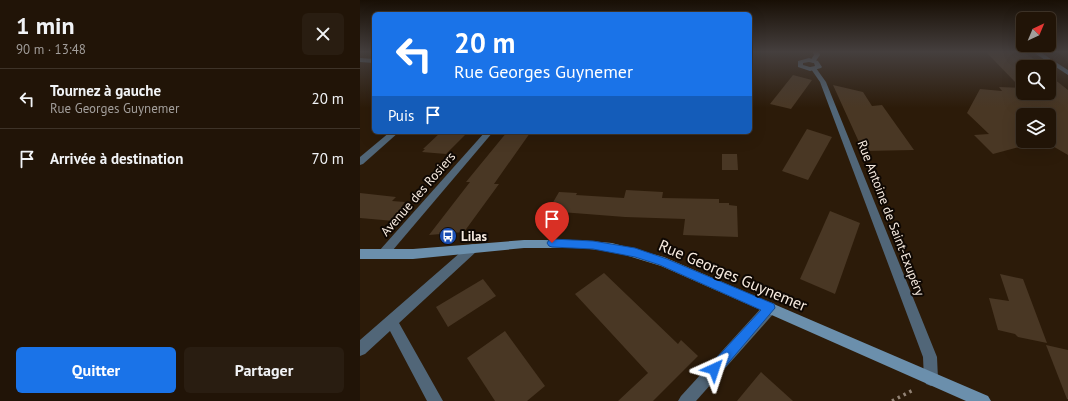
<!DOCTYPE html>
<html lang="fr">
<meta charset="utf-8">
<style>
:root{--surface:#211407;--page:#291d11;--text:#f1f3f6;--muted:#a29e9b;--line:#3e3328;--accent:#1a73e8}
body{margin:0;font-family:"PT Sans",sans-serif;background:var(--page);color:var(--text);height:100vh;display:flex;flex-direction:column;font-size:15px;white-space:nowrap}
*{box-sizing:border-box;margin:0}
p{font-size:13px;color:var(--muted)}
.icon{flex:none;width:22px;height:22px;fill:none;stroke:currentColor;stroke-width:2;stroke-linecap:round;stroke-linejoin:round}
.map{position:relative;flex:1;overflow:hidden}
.drawer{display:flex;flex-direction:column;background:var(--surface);width:360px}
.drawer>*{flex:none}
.guide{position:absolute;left:12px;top:12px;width:380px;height:122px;border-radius:6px;box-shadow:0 4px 16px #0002,0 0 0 1px var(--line);background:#1a73e8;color:#fff;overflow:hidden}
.needle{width:26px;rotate:44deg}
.tools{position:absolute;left:656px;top:12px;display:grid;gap:8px}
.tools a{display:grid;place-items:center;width:40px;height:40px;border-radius:6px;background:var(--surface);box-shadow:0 4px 16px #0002,0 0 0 1px var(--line);font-size:20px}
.pin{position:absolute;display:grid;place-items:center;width:34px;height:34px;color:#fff;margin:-41px -17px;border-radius:50% 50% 50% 0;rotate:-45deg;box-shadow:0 0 4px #0007}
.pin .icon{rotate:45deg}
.me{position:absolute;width:44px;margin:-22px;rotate:42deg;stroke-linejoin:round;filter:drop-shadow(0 0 3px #0008)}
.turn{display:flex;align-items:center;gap:14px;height:84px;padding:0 16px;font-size:18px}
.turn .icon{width:52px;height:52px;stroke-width:2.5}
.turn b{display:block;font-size:28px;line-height:34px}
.then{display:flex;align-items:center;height:38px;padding:0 16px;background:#0003;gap:8px;font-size:15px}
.round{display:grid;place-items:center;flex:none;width:42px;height:42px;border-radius:6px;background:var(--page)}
.headline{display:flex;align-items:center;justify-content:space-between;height:68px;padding:0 16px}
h1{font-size:24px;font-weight:700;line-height:30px}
.action{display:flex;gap:8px;margin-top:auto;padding:8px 16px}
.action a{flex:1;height:46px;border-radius:6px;background:var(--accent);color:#fff;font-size:16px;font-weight:700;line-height:46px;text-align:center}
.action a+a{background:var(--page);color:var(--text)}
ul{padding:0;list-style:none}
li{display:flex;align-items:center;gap:12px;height:60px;padding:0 16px;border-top:1px solid var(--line)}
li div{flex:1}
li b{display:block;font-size:15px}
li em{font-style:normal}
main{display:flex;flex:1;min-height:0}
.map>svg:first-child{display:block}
.building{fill:#493724}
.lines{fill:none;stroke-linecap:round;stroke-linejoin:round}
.path{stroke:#928375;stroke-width:3.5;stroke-dasharray:2.5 4;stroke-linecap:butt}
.lane{fill:#516678;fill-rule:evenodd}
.street{fill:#516678;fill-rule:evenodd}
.secondary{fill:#6b8fac;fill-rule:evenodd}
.route{fill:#1a73e8;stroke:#114b97}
.labels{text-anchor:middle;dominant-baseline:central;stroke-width:4;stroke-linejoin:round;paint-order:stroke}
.street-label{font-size:13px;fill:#f7ebe0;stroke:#0f0803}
.poi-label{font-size:13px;font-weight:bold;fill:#f7ebe0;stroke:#0f0803;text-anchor:start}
.near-street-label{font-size:16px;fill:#f7ebe0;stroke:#0f0803}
</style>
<main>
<section class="drawer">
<div class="headline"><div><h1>1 min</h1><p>90 m · 13:48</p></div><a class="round"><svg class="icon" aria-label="close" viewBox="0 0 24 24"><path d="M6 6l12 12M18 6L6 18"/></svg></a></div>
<ul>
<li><svg class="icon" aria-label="left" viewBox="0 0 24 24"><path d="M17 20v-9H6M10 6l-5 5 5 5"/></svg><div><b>Tournez à gauche</b><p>Rue Georges Guynemer</p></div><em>20 m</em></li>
<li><svg class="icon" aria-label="arrive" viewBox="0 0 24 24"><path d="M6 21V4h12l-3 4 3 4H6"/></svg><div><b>Arrivée à destination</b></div><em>70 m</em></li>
</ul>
<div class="action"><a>Quitter</a><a>Partager</a></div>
</section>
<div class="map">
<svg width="708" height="401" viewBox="0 0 708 401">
<rect width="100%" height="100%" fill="#2c1b09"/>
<g class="building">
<path d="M626 52H663L686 67H663V93H689V75L708 90V155L684 141H689V115H663V141H682L633 154 614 135 629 134 607 113 620 89 642 91 639 87 661 88Z"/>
<path d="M433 75 452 80 431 109 410 104Z"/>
<path d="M473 85 503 92 512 106 522 105 554 150 503 151Z"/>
<path d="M447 129 472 137 448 180 422 171Z"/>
<path d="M81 132H108L86 154 62 152 65 149H63Z"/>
<path d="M147 132 170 133 134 184H139L104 232 69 235 110 182H106Z"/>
<path d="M362 154H377L378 170H362Z"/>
<path d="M266 190 303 192 302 198 359 199V203H369V205L377 206 378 237 323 235 325 219 265 217 188 211 199 192 217 193 216 195 264 198Z"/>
<path d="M0 193 36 197 32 201 45 202 42 206H48L34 221 0 218Z"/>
<path d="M470 211 500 223 475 294 440 279Z"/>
<path d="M244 273 318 344 321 340 338 356 293 401H258L288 373 215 294Z"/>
<path d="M640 274 663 279 687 343 658 337 655 334 638 330 629 298 649 301Z"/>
<path d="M123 279 136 296 88 327 76 307Z"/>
<path d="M145 331 185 386 167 401H135L107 358Z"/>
<path d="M686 345 708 350V399H707Z"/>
<path d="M401 372 433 401H377Z"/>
</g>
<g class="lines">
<path class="path" d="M532 401 555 389"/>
<g class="lane">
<path d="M449 58 458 61 462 67 461 68 450 71 438 67V61ZM449 62 454 63 455 66 450 67 443 65V63Z"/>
<path d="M30 132H39L3 164 0 165V157Z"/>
</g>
<g class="street">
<path d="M453 52H459L460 55 455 62 453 63 450 61 454 55Z"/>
<path d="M673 52H680L708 70V75Z"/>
<path d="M0 58 14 59V63L0 62Z"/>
<path d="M452 68H456L466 82 577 357 578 379 576 384 571 386 566 384 564 379 563 357 460 82 451 69Z"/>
<path d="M125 132H133L27 257 23 259 19 257 17 254 19 251Z"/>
<path d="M113 244 117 245 119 248 117 251 39 323 83 401H67L30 331 5 354 0 356V340L109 245Z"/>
<path d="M410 302 415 304 416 308 415 312 336 401H318L321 396 405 304Z"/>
</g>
<path class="secondary" d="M164 240H218L252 243 304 257 628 396 631 401H606L301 266 252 251 218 248H164L53 259H0V249H53Z"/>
</g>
<linearGradient id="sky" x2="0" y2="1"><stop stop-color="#180f05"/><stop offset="0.48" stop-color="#453f3e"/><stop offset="1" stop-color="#453f3e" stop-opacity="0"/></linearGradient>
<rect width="708" height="108" fill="url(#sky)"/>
<path class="route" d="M192 239 233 241 275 248 307 259 414 304 415 308 359 374 354 376 350 374 348 369 350 365 401 310 300 265 275 257 233 249 192 247 189 246 187 243 189 240Z"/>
<defs>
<g id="bus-disc" transform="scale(0.9)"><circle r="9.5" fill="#1a4fb4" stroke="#0f0803"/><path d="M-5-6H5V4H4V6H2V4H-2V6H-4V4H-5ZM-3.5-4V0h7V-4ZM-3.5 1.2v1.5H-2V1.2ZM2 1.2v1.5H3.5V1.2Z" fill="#fff"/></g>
</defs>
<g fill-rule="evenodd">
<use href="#bus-disc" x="88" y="236"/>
</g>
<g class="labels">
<g class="street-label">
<text transform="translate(58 194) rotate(-49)">Avenue des Rosiers</text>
<text transform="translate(531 218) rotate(69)">Rue Antoine de Saint-Exupéry</text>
</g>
<g class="poi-label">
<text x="101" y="236">Lilas</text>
</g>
<g class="near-street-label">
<text transform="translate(373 275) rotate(23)">Rue Georges Guynemer</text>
</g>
</g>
</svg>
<div class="tools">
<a><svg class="needle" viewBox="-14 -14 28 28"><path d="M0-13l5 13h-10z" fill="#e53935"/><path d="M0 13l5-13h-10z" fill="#a29e9b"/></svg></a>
<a><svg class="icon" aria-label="search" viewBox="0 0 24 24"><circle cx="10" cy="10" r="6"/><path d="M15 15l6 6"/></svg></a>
<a><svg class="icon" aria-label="layers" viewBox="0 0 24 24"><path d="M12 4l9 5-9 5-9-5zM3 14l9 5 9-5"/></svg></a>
</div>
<div class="pin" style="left:192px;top:243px;background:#d93025"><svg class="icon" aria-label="arrive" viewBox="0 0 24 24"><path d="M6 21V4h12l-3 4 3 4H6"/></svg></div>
<svg class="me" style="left:354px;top:369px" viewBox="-20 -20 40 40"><path d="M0-17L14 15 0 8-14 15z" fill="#1a73e8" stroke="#fff" stroke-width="4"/></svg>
<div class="guide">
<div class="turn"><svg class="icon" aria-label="left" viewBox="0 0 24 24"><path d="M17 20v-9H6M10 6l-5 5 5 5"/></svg><div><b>20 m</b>Rue Georges Guynemer</div></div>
<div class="then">Puis<svg class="icon" aria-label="arrive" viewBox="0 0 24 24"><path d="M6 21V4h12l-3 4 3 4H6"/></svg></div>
</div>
</div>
</main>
